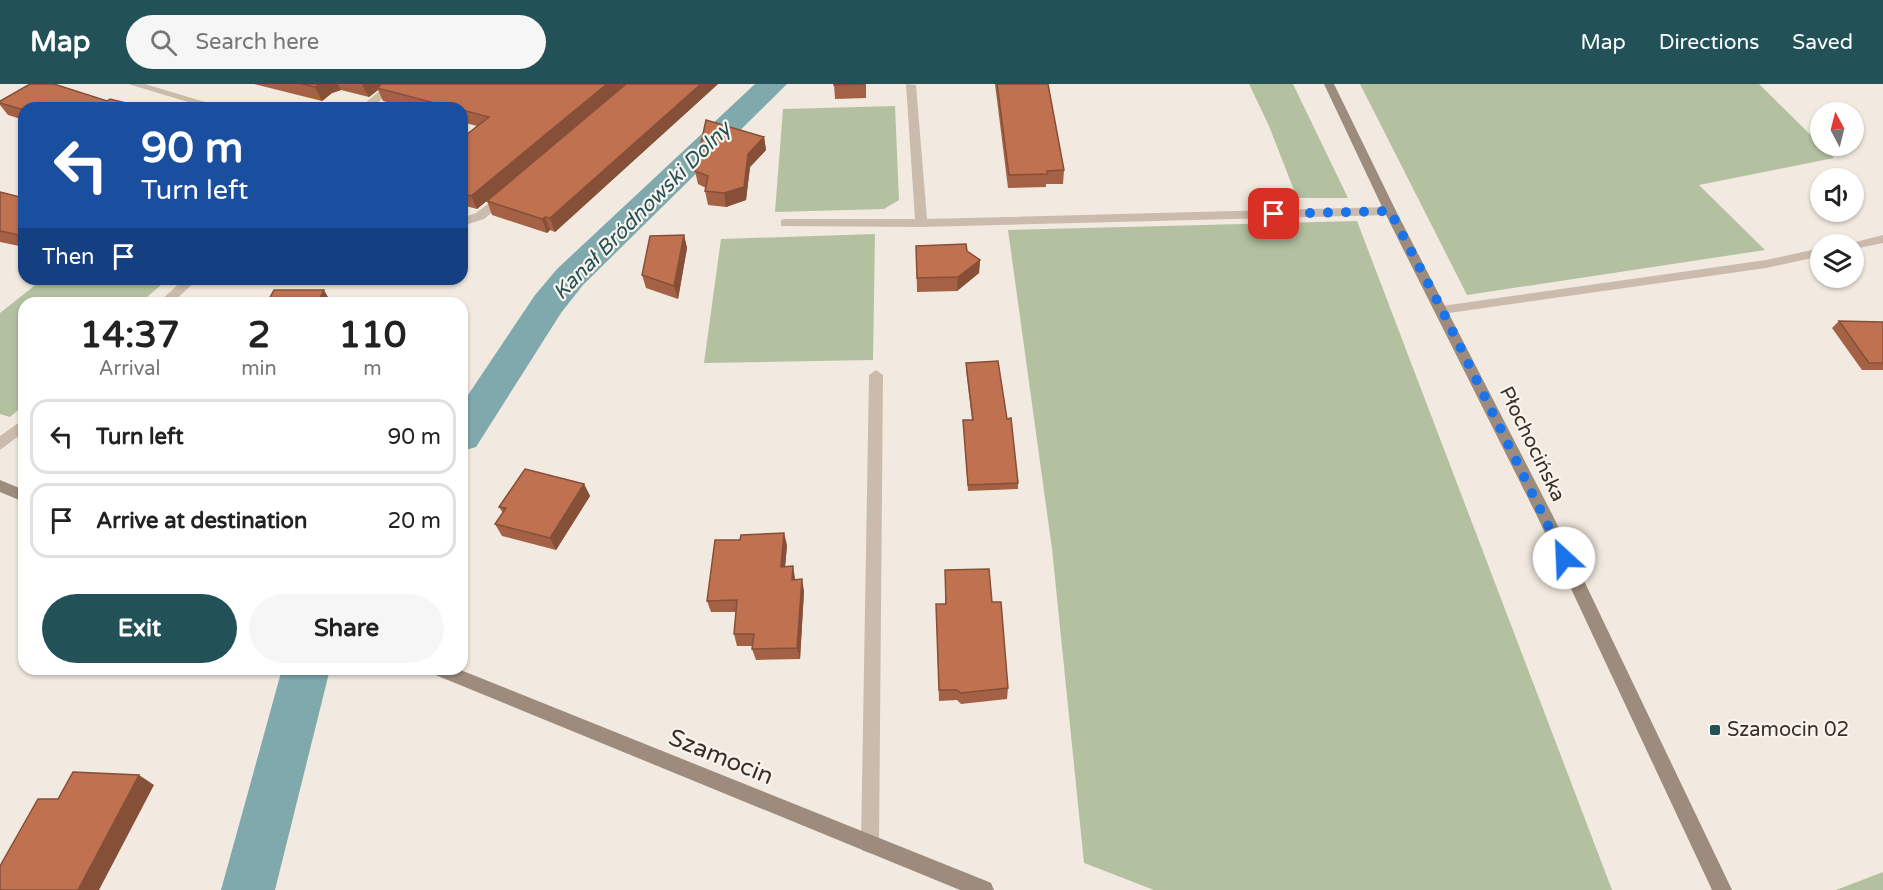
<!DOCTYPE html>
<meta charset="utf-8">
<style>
:root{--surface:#fff;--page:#f6f6f6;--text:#222;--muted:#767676;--line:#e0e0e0;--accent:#225158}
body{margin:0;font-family:"Varela Round",sans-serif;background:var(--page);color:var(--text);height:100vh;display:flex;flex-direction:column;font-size:22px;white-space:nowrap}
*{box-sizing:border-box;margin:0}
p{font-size:20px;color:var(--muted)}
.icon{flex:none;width:33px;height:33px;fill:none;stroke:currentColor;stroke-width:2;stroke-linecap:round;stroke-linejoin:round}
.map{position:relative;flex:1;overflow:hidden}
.drawer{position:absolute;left:18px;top:213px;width:450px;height:378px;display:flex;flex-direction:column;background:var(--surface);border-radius:18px;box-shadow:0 2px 4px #0004}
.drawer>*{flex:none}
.banner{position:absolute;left:18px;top:18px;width:450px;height:183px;border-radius:18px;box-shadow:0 2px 4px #0004;background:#1a4fa0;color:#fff;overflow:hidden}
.needle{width:39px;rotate:353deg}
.tools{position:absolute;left:1810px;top:18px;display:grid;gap:12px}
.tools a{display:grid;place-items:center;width:54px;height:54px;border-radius:50%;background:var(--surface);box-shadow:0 2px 4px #0004;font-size:30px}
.pin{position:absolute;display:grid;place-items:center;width:51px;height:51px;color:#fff;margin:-26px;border-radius:12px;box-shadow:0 3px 9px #0006}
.me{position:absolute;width:66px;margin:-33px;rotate:335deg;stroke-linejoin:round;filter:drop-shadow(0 0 4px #0008)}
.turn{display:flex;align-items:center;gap:21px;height:126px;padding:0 24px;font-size:27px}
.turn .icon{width:78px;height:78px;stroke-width:2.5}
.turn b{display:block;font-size:42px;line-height:51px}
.then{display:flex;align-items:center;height:57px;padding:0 24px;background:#0003;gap:12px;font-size:22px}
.eta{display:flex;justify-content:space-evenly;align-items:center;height:102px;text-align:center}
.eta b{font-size:36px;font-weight:700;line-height:42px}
.button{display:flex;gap:12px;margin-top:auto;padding:12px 24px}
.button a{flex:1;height:69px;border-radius:36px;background:var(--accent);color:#fff;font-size:24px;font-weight:700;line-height:69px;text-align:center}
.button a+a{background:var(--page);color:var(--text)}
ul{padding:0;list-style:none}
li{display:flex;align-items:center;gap:18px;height:75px;margin:0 12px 9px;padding:0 12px;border:3px solid var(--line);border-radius:18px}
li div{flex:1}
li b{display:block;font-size:22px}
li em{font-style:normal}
header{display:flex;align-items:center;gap:36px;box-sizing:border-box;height:84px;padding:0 30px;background:var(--accent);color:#fff}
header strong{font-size:28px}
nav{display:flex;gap:33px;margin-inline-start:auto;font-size:21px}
.search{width:420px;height:54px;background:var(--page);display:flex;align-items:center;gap:15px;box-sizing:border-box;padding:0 21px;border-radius:33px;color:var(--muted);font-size:22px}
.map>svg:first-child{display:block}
.green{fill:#b4c1a0}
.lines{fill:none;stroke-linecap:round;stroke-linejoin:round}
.canal{fill:#80a9ae;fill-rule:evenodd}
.lane{fill:#cabbac;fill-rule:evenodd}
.secondary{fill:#9d8b7d;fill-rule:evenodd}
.wall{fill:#a56145}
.shaded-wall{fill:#864f38}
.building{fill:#c07150;stroke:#864f38;stroke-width:1.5}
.route{stroke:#1a73e8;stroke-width:10;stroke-dasharray:0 18}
.poi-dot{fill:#225158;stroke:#f9f4ec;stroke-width:2}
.labels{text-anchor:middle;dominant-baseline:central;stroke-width:4.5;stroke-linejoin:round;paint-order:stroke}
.street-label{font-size:20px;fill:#382f2a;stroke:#f9f4ec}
.poi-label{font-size:20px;fill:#382f2a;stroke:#f9f4ec;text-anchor:start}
.water-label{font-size:21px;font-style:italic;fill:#225158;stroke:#f9f4ec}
.near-street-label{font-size:24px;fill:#382f2a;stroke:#f9f4ec}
</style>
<header>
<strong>Map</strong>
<div class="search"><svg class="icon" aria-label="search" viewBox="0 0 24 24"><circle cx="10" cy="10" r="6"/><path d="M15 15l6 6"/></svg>Search here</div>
<nav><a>Map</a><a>Directions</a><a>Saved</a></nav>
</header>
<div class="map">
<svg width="1883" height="806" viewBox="0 0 1883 806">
<rect width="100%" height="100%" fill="#f2eae0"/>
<g class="green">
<path d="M765 0H780L584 187 565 210 462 372V339L545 212 562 193Z"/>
<path d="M1249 0H1293L1348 114H1297L1269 42Z"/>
<path d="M1360 0H1759L1834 74 1699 101 1765 166 1467 211Z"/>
<path d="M895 22 899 116 884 125 775 128 783 25Z"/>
<path d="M1357 137 1577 714 1612 806H1154L1084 779 1052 465 1008 146Z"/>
<path d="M875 150 873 276 704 279 721 155Z"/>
<path d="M43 195H168L140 219H24V321L10 333 0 330V229Z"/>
<path d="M297 585H321L264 806H233L282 628Z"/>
<path d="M1883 788V806H1836Z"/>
</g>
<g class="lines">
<g class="canal">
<path d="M755 0H787L583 201 561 229 476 363 462 367V320L535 211 557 185Z"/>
<path d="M282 585H330L275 806H221Z"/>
</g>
<g class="lane">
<path d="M128 0H145L225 24H208Z"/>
<path d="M388 0H400L371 24H359Z"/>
<path d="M906 0 916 1 927 135 1390 123 1396 127 1390 131 921 143 781 142V136L785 135H915Z"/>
<path d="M504 108 508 109V115L484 135 462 142V134L476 129Z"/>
<path d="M1883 151V159L1854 165V160H1848Z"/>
<path d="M1821 164V172L1766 184 1442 230 1435 226 1442 222 1766 176Z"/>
<path d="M184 195H198L172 219H158Z"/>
<path d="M876 286 883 291 879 760 877 767 870 769 863 767 861 760 869 291Z"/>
<path d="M24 335V348L0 366V352Z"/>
</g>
<g class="secondary">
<path d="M1324 0H1334L1396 127 1553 432 1732 806H1712L1537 432 1384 127Z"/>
<path d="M0 396 24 406V418L0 408Z"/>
<path d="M430 585H458L984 796 991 799 994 806H960L433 590Z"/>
</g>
</g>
<g class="wall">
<path d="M254 0H718L555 148 550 146 547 149 492 131 487 117 537 75 477 125 462 121V54L477 42 462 38V24H410L383 17 378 6 369 13 341 6 332 9 322 17Z"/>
<path d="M834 0H866V14L835 15Z"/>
<path d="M995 0H1048L1064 86 1063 100H1046V103L1008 104Z"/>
<path d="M0 17H107L24 24V36L8 31 0 21Z"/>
<path d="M764 53 766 66 750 83 746 116 726 123 708 121 705 107 706 104 698 100 695 87Z"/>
<path d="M0 108 24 114V163L0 158Z"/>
<path d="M684 151 687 164 678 215 646 204 642 191Z"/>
<path d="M916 162 967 167 980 176 979 189 957 207 917 208Z"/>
<path d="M1839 237 1883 238V286H1862L1832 244Z"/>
<path d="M966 279 1007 335 1018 399V405L968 407 963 336H972L966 286Z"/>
<path d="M584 400 590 412 556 466 502 452 495 440 503 429 499 423Z"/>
<path d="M787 461 785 483 804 507 800 575 756 576 752 565 753 562H737L734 550 736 528H711L707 517Z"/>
<path d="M945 486 992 518 1008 604 1007 615 961 620 957 616 939 617 936 520H945Z"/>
</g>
<g class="shaded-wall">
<path d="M320 0H338L341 6 332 9 322 17 315 3Z"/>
<path d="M362 0H384L377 4 378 6 369 13Z"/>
<path d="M607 0H627L477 125 471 112Z"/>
<path d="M701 0H718L555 148 550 134Z"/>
<path d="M764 53 766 66 750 83 746 116 726 123 724 109 748 70Z"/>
<path d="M545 133 550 146 547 149 542 135Z"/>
<path d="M24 147V158L19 151Z"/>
<path d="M684 151 687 164 678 215 674 202Z"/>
<path d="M980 176 979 189 957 207 958 193Z"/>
<path d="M324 206 328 213 325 219H317Z"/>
<path d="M584 400 590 412 556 466 550 454Z"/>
<path d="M784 449 787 461 784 495 781 483Z"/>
<path d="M793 482 795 494 794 508 792 496Z"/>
<path d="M802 495 804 507 800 575 797 564Z"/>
<path d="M139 691 154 701 99 806H78Z"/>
</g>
<g class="building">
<path d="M30 0H54L107 17 110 15 146 24H24V26L0 19V17Z"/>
<path d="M301 0H320L315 3Z"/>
<path d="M382 0H607L471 112 462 109V54L489 33 462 26V24H454L377 4Z"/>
<path d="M626 0H701L550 134 545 133 542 135 487 117Z"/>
<path d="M834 0H865L834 1Z"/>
<path d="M997 0H1048L1064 86 1047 87V90L1009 91Z"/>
<path d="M706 36 764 53 748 70 744 103 724 109 705 107 708 92 695 87Z"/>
<path d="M0 108 24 114V147L19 151 0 147Z"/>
<path d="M684 151 674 202 642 191 650 152Z"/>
<path d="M966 160 967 167 980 176 958 193 917 194 916 162Z"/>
<path d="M274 206H324L317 219H267Z"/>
<path d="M1839 237 1883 238V279H1869Z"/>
<path d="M998 277 1007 335 1011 334 1018 399 968 401 963 336H973L966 279Z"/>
<path d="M525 385 584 400 550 454 495 440 506 424 499 423Z"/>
<path d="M784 449 781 483 793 482 792 496 802 495 797 564 752 565 754 550H734L737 516 707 517 715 456H740L741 451Z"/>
<path d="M989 485 992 518H1001L1008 604 961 609 957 606H939L936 520H946L945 486Z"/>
<path d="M73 688 139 691 78 806H0V782L38 715H58Z"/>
</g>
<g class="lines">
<path class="route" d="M1274 130 1390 127 1442 226 1564 474"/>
</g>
<rect class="poi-dot" x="1709" y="640" width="12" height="12" rx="3"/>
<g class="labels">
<g class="street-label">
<text transform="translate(1532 360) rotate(64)">Płochocińska</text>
</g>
<g class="poi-label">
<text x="1727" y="646">Szamocin 02</text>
</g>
<g class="water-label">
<text transform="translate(642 127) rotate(-45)">Kanał Bródnowski Dolny</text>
</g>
<g class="near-street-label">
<text transform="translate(721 673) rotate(22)">Szamocin</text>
</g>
</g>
</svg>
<div class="tools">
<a><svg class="needle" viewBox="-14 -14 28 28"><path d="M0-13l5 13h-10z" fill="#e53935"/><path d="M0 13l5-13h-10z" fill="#767676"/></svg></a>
<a><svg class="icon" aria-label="sound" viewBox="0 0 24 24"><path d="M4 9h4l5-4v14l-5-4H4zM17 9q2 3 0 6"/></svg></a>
<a><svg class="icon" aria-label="layers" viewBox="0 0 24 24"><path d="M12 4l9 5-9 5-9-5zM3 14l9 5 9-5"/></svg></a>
</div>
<div class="pin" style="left:1274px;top:130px;background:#d93025"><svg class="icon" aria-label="arrive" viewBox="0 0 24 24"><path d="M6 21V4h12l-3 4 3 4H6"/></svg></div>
<svg class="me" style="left:1564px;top:474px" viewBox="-20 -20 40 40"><circle r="19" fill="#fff"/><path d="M0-13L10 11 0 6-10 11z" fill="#1a73e8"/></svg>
<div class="banner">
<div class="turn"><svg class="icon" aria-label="left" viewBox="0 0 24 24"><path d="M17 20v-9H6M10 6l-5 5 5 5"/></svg><div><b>90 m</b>Turn left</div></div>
<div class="then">Then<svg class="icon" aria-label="arrive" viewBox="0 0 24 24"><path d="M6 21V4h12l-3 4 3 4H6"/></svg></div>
</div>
<section class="drawer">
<div class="eta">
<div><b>14:37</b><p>Arrival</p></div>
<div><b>2</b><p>min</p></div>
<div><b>110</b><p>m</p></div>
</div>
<ul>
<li><svg class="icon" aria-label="left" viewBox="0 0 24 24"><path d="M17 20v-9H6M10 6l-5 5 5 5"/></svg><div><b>Turn left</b></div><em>90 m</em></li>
<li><svg class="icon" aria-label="arrive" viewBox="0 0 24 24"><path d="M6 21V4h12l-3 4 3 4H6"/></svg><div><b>Arrive at destination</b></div><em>20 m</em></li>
</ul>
<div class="button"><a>Exit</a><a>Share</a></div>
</section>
</div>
